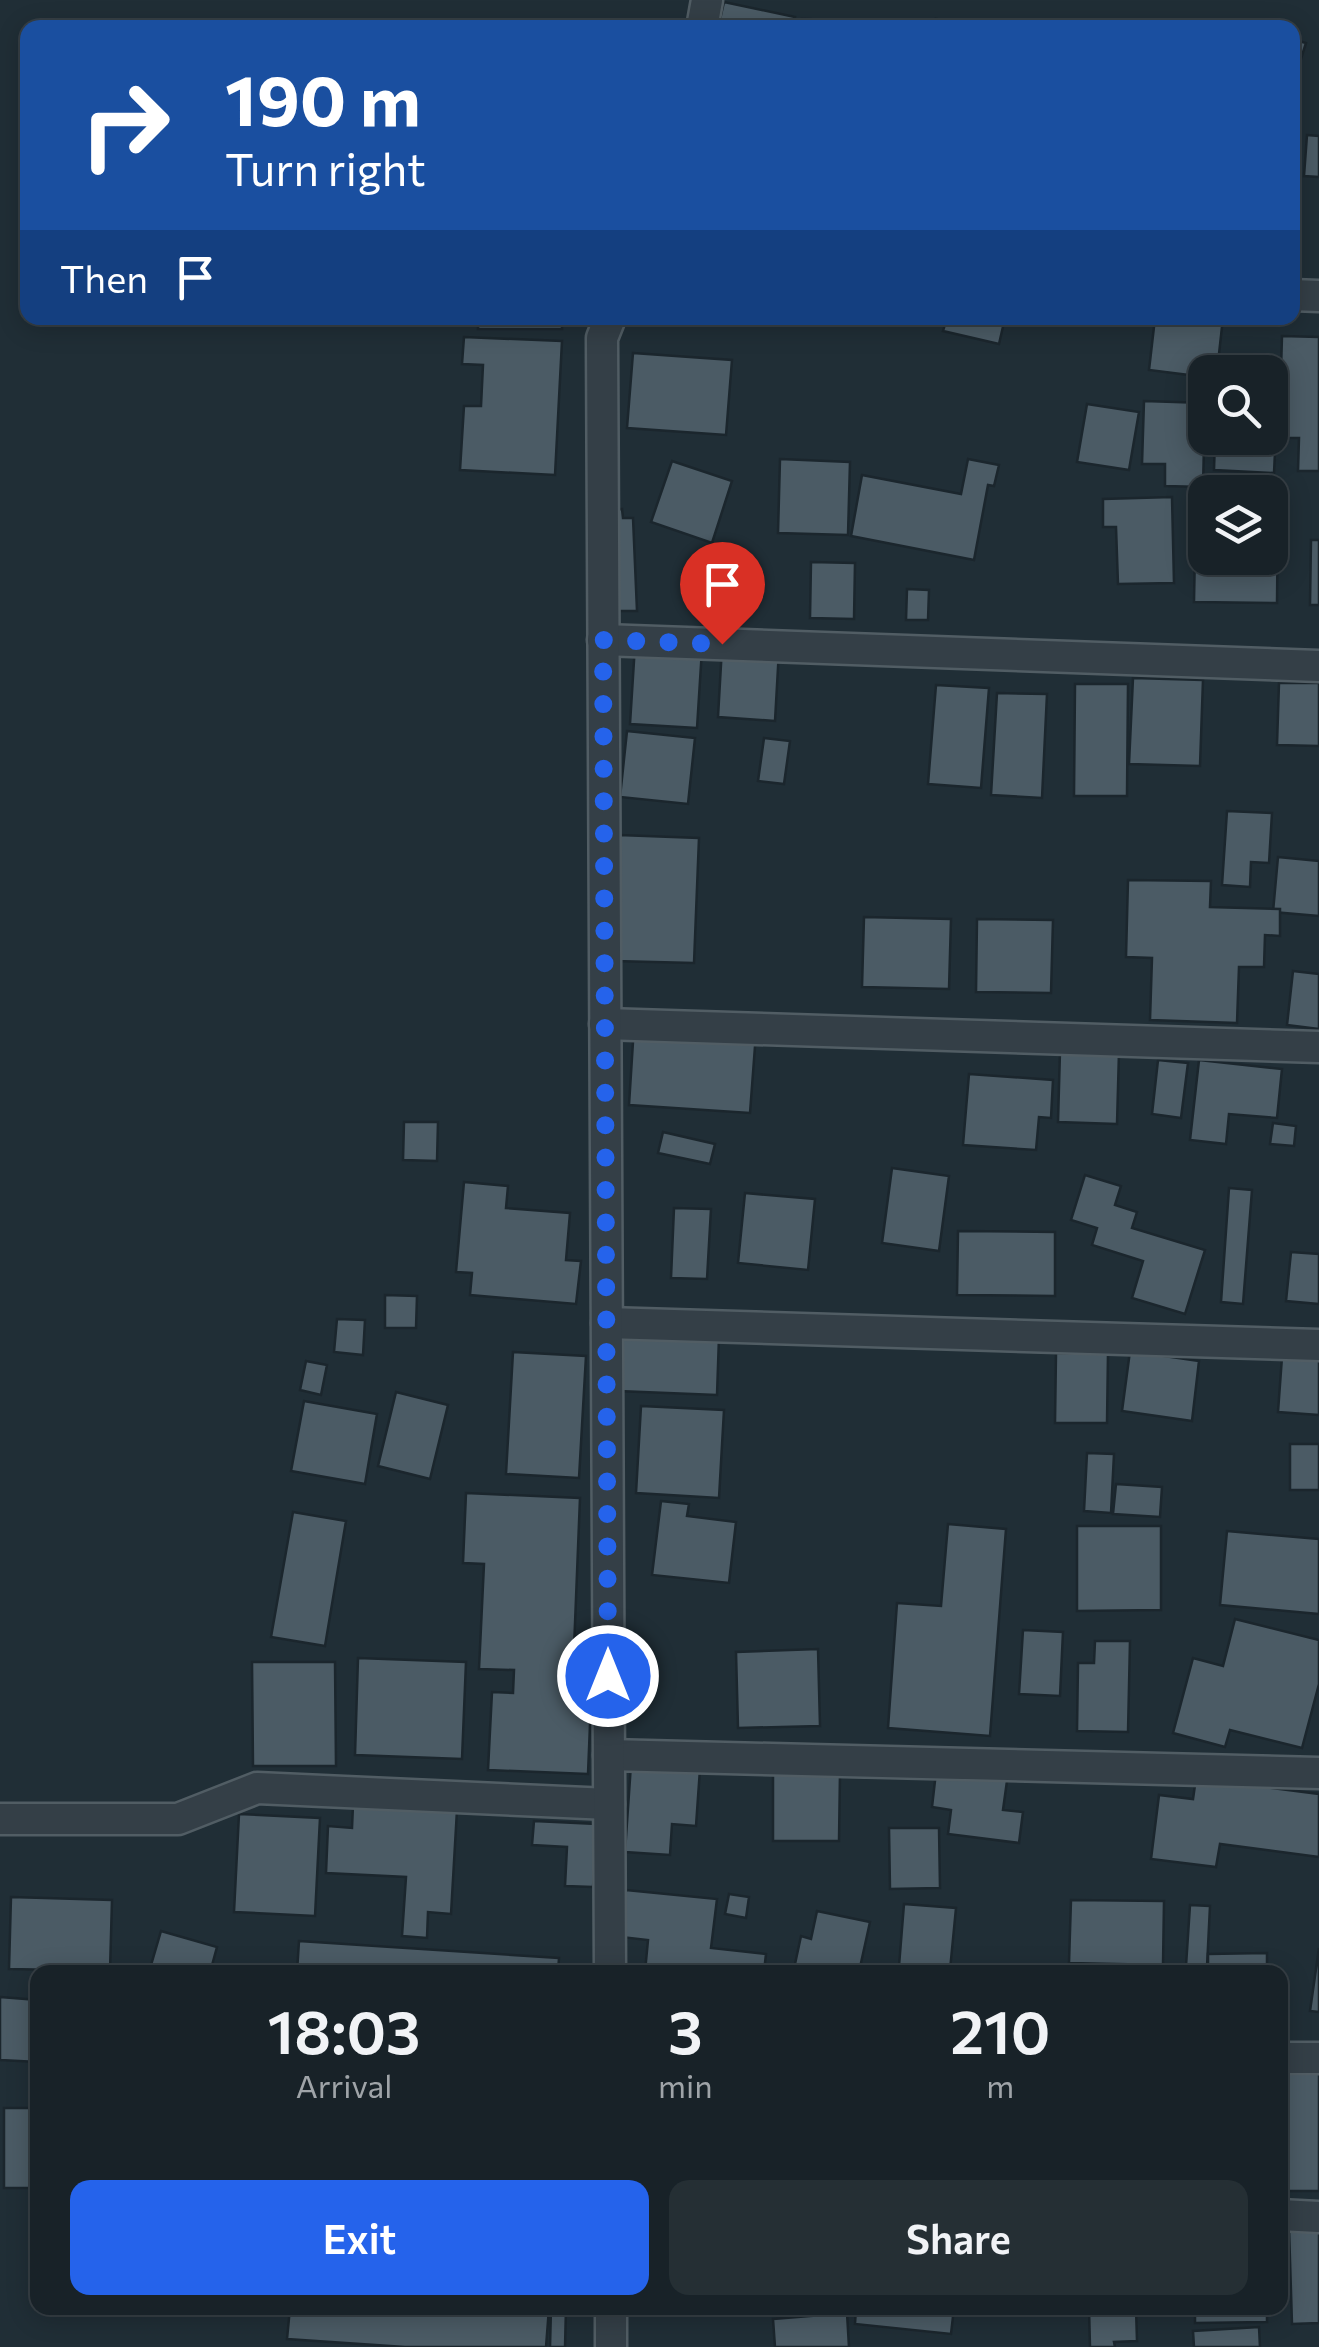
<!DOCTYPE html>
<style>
:root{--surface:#182228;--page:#252f34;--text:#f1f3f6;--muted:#9fa4a8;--line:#363f45;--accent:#2563eb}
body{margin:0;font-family:Commissioner,sans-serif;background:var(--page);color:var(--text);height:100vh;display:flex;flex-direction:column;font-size:38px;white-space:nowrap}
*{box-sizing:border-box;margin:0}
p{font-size:32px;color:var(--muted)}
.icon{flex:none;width:55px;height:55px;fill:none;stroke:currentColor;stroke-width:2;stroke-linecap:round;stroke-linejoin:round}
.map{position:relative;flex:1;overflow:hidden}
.sheet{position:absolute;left:30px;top:1965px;width:1258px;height:350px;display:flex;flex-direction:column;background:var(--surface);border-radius:20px;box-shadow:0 5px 25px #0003,0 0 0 2px var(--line)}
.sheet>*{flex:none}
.banner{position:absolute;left:20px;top:20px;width:1280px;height:305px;border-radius:20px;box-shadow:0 5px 25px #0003,0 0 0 2px var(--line);background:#1a4fa0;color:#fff;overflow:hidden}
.controls{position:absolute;left:1188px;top:355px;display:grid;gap:20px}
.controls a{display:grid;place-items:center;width:100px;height:100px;border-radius:20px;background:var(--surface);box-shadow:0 5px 25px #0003,0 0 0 2px var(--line);font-size:50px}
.pin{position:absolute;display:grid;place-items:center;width:85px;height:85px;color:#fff;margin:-102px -42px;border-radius:50% 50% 50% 0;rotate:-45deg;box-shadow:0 0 10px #0007}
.pin .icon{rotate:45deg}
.me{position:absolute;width:110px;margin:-55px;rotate:0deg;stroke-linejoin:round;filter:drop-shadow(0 0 8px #0008)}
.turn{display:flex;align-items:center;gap:35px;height:210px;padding:0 40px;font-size:45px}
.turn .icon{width:130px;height:130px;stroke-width:2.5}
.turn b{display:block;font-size:70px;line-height:85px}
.then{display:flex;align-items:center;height:95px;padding:0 40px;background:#0003;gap:20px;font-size:38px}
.eta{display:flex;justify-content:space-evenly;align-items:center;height:170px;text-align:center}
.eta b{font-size:60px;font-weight:600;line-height:70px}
.cta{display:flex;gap:20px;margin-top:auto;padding:20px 40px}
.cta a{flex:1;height:115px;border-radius:20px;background:var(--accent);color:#fff;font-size:40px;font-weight:600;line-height:115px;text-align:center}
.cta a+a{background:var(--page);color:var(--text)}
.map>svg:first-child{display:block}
.building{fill:#4b5b65;stroke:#1b262d;stroke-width:2.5}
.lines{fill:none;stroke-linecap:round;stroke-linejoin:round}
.minor-casing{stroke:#515d64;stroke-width:35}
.minor{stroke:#343f47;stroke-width:30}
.route{stroke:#2563eb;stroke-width:18;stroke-dasharray:0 32.4}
</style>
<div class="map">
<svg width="1319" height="2347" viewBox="0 0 1319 2347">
<rect width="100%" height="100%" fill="#202e36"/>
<g class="building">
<path d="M724 2 795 17 793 28H718Z"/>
<path d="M802 19 893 21V28H802Z"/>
<path d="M936 19 1020 28H935Z"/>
<path d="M1292 39 1306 43 1292 87Z"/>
<path d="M1307 135 1319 136V177L1304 176Z"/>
<rect x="478" y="318" width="84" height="11"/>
<path d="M947 318H1005L999 344 943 331Z"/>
<path d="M1155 318H1223L1217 372H1205V377L1149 370Z"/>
<path d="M1282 336 1319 337V471H1298L1299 438H1279Z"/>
<path d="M464 337 562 341 555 475 460 470 464 406H481L483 365 462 364Z"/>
<path d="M633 353 732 360 726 435 627 428Z"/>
<path d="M1235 366 1279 368 1274 473 1214 470 1215 438H1270V372H1235Z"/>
<path d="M1144 401 1205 403 1203 487 1165 486V464H1142Z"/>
<path d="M1087 404 1139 412 1129 470 1077 462Z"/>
<path d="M780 459 850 462 848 535 778 533Z"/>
<path d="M968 459 999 465 994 486 988 485 974 560 851 536 862 475 961 494Z"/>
<path d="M672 461 732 481 712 543 651 522Z"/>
<path d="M1243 481 1268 482V492H1243Z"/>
<path d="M1196 495H1205V558H1270V508H1278L1277 603 1194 602Z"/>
<path d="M1172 497 1174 583 1118 584 1116 527H1103V499Z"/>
<path d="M622 509 623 518H633L637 611H616L600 510Z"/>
<path d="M1311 540H1319V605H1310Z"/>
<path d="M714 557 754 559 751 607 712 606Z"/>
<path d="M811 562 855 563 854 619 810 618Z"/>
<path d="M907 589 929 590 928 620H906Z"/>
<path d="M635 645 702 649 697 728 630 724Z"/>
<path d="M722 647 779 650 775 721 718 717Z"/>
<path d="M1133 678 1203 680 1200 766 1129 764Z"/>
<path d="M1279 683H1319V746L1277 745Z"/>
<path d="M1075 684H1128L1127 796H1074Z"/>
<path d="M936 685 989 688 981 788 928 784Z"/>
<path d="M997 693 1047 694 1042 798 991 795Z"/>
<path d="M627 731 695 738 688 804 620 797Z"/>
<path d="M764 738 790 741 784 784 758 781Z"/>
<path d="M1227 811 1272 813 1269 863 1251 862 1250 887 1222 885Z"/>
<path d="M619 835 699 838 694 963 614 961Z"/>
<path d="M1278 857 1319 861V916L1273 912Z"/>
<path d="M1128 880 1211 881 1210 907 1280 909V936L1265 935 1264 967H1239L1237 1023 1150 1020 1152 958 1126 957Z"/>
<path d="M864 917 951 919 949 989 862 987Z"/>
<path d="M977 919 1053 920 1051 993 976 992Z"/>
<path d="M1293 971 1319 974V1029L1287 1025Z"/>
<path d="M634 1026 756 1033 750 1113 629 1105Z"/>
<path d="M1060 1051 1119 1052 1117 1124 1058 1122Z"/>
<path d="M1158 1060 1188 1063 1181 1118 1152 1114Z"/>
<path d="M1199 1060 1282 1069 1277 1118 1229 1114 1226 1144 1190 1140Z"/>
<path d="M969 1074 1053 1080 1051 1118 1039 1117 1036 1150 963 1145Z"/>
<path d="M404 1122H438L437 1161 403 1160Z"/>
<path d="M1273 1123 1296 1126 1294 1146 1270 1144Z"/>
<path d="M663 1132 715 1144 710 1164 658 1153Z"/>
<path d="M892 1168 949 1176 939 1251 882 1243Z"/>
<path d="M1085 1175 1121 1186 1115 1205 1137 1212 1132 1228 1205 1250 1185 1314 1132 1298 1143 1261 1092 1245 1097 1228 1071 1220Z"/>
<path d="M464 1182 508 1186 506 1208 570 1213 566 1260 581 1261 576 1304 470 1295 472 1273 456 1272Z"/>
<path d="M1229 1188 1252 1190 1243 1304 1221 1302Z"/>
<path d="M745 1193 815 1199 808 1270 738 1263Z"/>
<path d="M674 1208 711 1209 707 1279 671 1278Z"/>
<path d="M958 1231 1055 1232V1296L957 1295Z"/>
<path d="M1291 1252 1319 1254V1304L1286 1301Z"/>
<path d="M385 1295 417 1296 416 1328H385Z"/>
<path d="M337 1319 365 1320 363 1355 334 1352Z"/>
<path d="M621 1333 719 1337 717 1395 618 1391Z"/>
<path d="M1130 1351 1199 1361 1192 1421 1122 1411Z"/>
<path d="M513 1352 586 1356 579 1478 506 1474Z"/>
<path d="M1056 1353H1108L1107 1423H1055Z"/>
<path d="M1282 1357 1319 1359V1415L1278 1412Z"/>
<path d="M306 1361 327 1365 321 1395 300 1390Z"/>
<path d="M396 1392 448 1405 430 1479 378 1466Z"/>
<path d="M304 1401 377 1414 365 1484 291 1471Z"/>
<path d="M641 1406 724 1410 719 1498 636 1493Z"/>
<rect x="1290" y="1444" width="29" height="46"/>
<path d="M1087 1453 1114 1454 1111 1513 1084 1511Z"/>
<path d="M1116 1484 1162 1487 1160 1517 1113 1514Z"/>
<path d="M466 1493 580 1498 572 1699 591 1700 588 1774 488 1770 492 1692 513 1693 514 1670 479 1669 484 1564 463 1563Z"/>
<path d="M661 1501 689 1504 687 1516 736 1522 729 1583 652 1575Z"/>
<path d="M293 1512 346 1521 325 1646 271 1637Z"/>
<path d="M948 1524 1006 1529 990 1736 888 1728 897 1603 941 1606Z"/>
<path d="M1077 1526H1161V1610L1077 1611Z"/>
<path d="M1227 1531 1319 1539V1614L1220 1605Z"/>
<path d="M1235 1619 1319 1640V1684L1302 1748 1230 1730 1225 1747 1173 1733 1193 1658 1223 1666Z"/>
<path d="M1023 1630 1063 1632 1060 1696 1019 1694Z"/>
<path d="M1095 1641H1130L1128 1732 1077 1731 1078 1663H1094Z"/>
<path d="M818 1649 820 1726 738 1728 736 1652Z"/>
<path d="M358 1658 466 1662 462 1759 355 1755Z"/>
<path d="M252 1662H335L336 1766H253Z"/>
<path d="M631 1764 700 1769 696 1826 672 1824 670 1855 625 1852Z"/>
<path d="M773 1772 840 1773 839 1841H773Z"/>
<path d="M936 1772 1007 1781 1003 1810 1023 1812 1019 1843 948 1834 951 1810 932 1807Z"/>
<path d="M1196 1778 1319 1794V1857L1220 1844 1216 1867 1151 1859 1159 1795 1193 1799Z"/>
<path d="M353 1805 457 1810 451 1914 428 1912 427 1938 402 1936 406 1877 326 1873 328 1826 352 1828Z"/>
<path d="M239 1814 320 1818 315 1916 234 1912Z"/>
<path d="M534 1821 597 1824 593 1887 565 1886 567 1847 532 1845Z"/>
<path d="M889 1828H939L940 1888 890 1889Z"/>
<path d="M626 1890 717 1899 711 1948 766 1954 764 1972H645L648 1940 621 1937Z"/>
<path d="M729 1894 749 1897 746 1918 725 1914Z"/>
<path d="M11 1897 112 1900 110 1971 9 1969Z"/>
<path d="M1071 1900 1164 1901 1163 1965 1069 1963Z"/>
<path d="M904 1904 956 1908 950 1970 899 1966Z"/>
<path d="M1190 1905 1210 1906 1207 1967 1186 1966Z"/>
<path d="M817 1911 870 1922 859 1972H810L811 1967 795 1964 801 1936 811 1939Z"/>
<path d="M161 1931 217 1947 211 1969 223 1972H149Z"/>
<path d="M299 1941 559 1958 558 1972H297Z"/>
<path d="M1319 1948V2012L1310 2011Z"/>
<path d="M1267 1953V1972H1208V1954Z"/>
<path d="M0 1997 38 2000V2062L0 2060Z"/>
<rect x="1280" y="2072" width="39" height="119"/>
<rect x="4" y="2108" width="34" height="80"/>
<path d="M1319 2227V2323L1292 2324 1289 2228Z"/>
<path d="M290 2308H549L546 2347H405L287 2339Z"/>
<path d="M551 2308H566L565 2347H550Z"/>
<path d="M856 2308H954L951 2334 855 2324Z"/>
<path d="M1089 2308H1136L1137 2341 1114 2342 1115 2347H1090Z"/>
<path d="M1195 2308H1267V2322L1195 2323Z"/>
<path d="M847 2313 849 2347H775L773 2319Z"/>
<path d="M1259 2327 1260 2347H1194L1193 2331Z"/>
</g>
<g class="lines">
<g class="minor-casing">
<g id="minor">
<path d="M702 28 707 0"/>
<path d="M1292 295 1319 296"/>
<path d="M603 640 1319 666"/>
<path d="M605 1024 1319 1047"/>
<path d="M607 1323 1319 1345"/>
<path d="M609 1755 1319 1773"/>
<path d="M0 1819H178L257 1788 609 1804"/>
<path d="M610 1972 602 338 610 318"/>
<path d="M1280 2058H1319"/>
<path d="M1280 2215 1319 2217"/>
<path d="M611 2308V2347"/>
</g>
</g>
<use href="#minor" class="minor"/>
</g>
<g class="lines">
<path class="route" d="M608 1676 603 640 722 644"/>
</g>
</svg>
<div class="controls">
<a><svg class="icon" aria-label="search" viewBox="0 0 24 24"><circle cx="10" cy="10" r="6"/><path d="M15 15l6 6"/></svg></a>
<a><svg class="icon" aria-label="layers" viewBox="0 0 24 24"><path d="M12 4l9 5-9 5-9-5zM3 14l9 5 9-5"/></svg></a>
</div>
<div class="pin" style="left:722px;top:644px;background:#d93025"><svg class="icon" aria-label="arrive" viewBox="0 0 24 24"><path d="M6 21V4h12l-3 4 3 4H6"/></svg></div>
<svg class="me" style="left:608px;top:1676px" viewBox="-20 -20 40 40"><circle r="17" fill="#2563eb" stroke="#fff" stroke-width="3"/><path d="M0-11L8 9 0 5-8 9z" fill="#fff"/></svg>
<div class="banner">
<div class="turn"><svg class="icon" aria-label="right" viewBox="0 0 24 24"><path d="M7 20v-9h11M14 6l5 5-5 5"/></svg><div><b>190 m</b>Turn right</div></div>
<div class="then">Then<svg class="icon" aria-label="arrive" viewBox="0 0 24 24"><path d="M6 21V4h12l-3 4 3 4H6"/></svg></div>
</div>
<section class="sheet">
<div class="eta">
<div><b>18:03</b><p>Arrival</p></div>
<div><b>3</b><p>min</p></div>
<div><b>210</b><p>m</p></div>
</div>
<div class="cta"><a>Exit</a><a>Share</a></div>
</section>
</div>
